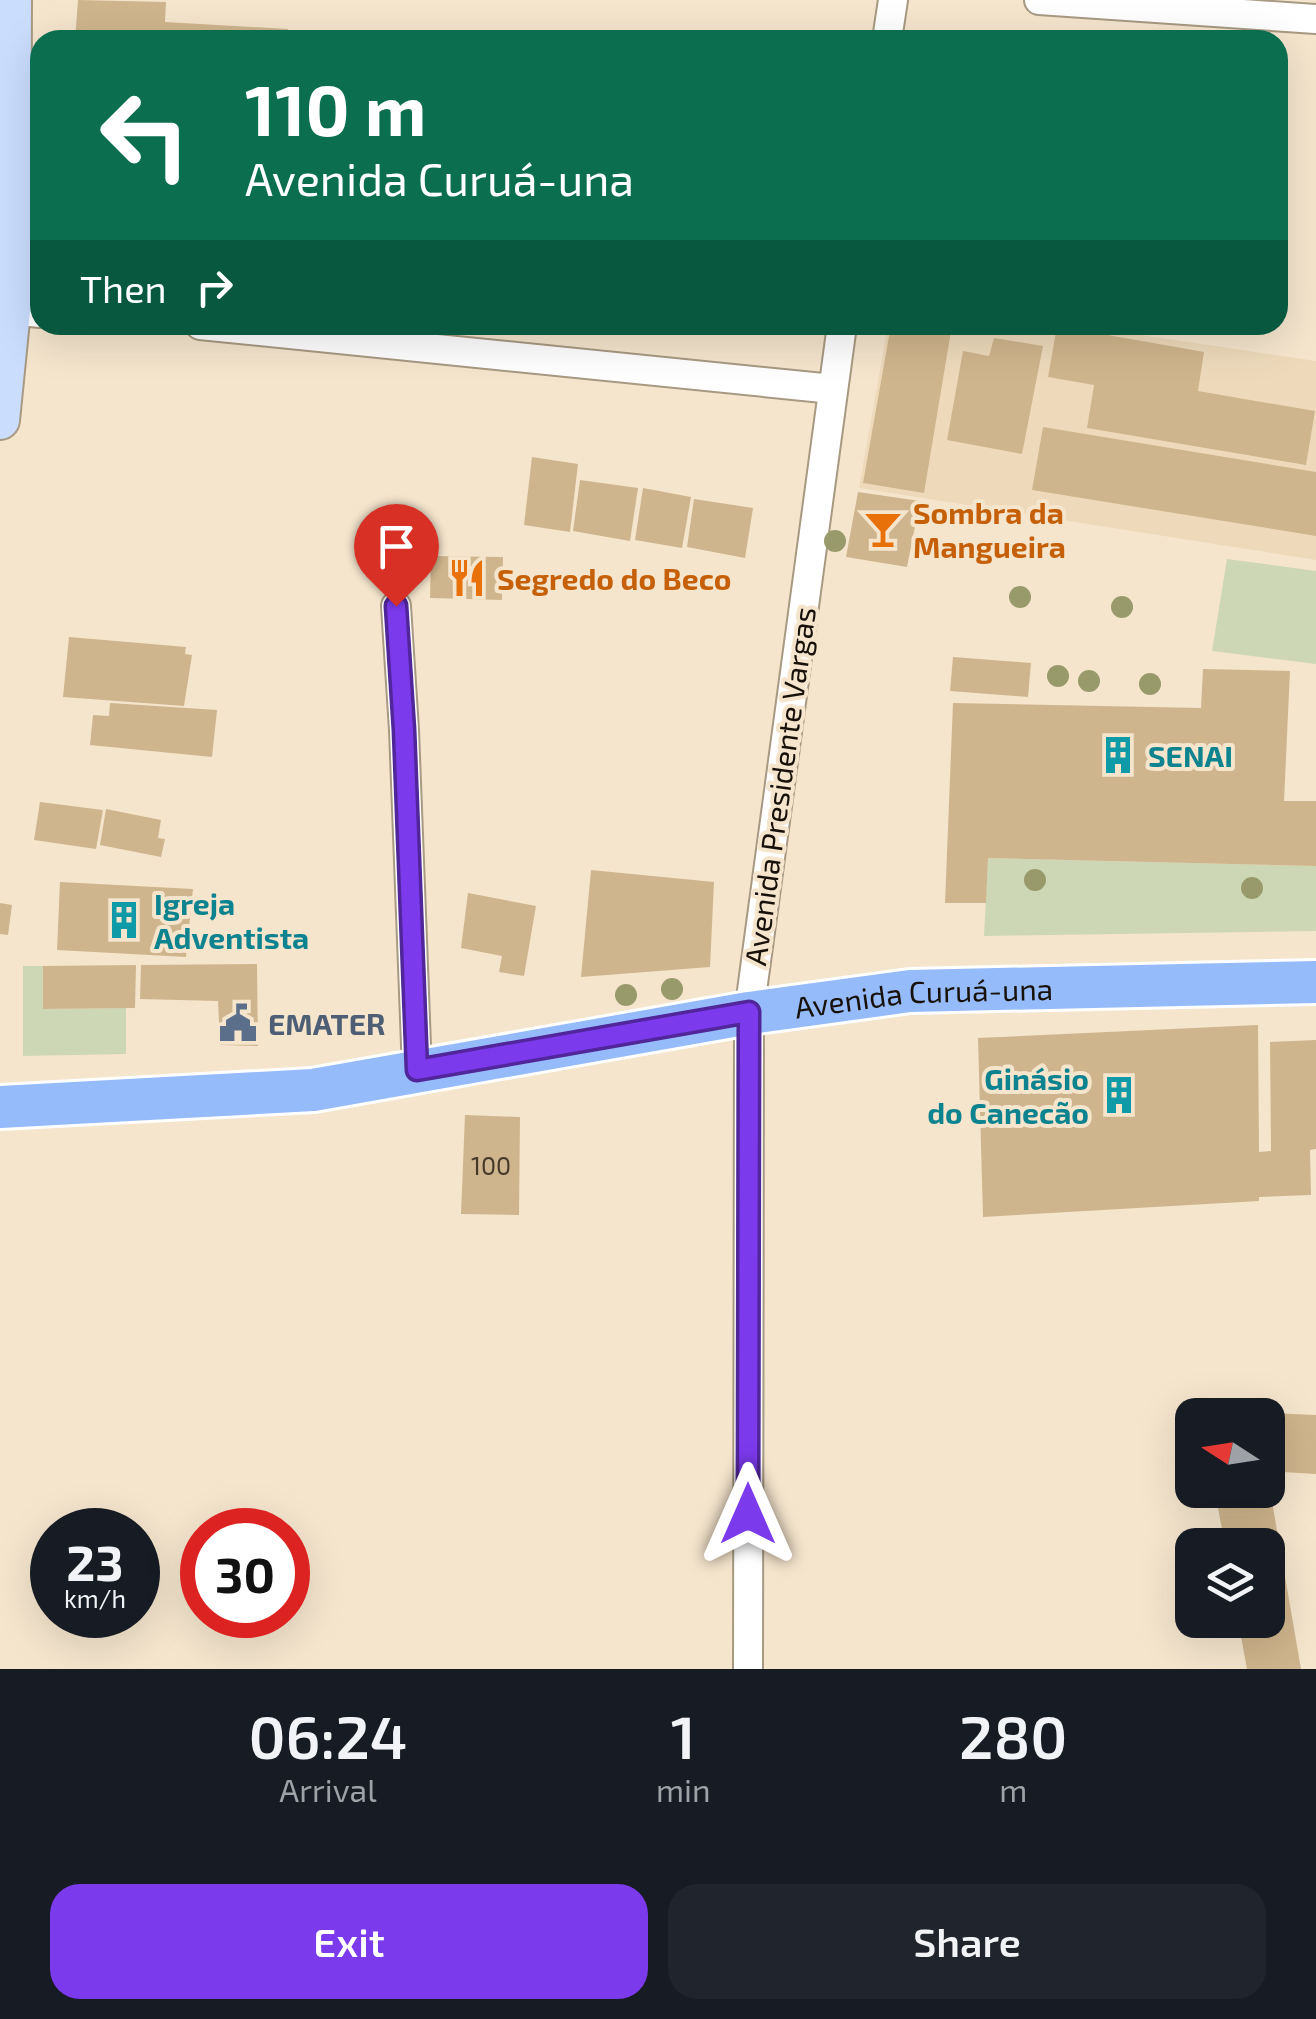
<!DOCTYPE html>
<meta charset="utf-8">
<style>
:root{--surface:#171b24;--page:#20242c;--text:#f1f3f6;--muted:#9ea1a6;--accent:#7c3aed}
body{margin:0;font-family:"Exo 2",sans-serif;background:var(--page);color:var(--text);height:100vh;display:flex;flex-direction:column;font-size:38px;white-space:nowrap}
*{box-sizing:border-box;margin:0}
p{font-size:32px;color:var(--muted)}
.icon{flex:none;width:55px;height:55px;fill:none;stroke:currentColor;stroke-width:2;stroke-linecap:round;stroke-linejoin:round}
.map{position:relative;height:1669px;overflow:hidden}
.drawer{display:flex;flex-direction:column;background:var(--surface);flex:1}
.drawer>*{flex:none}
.top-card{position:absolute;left:30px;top:30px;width:1258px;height:305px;border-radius:30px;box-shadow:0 10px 40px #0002;background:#0b6e4f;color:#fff;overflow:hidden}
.needle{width:65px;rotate:282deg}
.fabs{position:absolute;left:1175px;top:1398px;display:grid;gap:20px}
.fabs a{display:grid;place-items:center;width:110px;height:110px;border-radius:20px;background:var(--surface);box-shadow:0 10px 40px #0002;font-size:50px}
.speed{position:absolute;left:30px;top:1508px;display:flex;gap:20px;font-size:50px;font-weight:700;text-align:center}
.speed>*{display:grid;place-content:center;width:130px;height:130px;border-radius:50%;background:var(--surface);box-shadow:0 10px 40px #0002;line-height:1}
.speed small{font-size:25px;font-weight:400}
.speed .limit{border:15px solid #d22;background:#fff;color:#111}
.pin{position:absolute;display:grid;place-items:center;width:85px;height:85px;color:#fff;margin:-102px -42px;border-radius:50% 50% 50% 0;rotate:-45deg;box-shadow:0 0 10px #0007}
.pin .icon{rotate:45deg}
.me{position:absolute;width:110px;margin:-55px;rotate:0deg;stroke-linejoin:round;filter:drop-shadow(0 0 8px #0008)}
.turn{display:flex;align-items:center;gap:35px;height:210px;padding:0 50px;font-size:45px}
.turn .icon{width:130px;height:130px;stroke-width:2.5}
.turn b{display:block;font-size:70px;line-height:85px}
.then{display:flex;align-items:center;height:95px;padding:0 50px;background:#0003;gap:20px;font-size:38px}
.eta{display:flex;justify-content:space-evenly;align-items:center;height:170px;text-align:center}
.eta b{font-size:60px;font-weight:600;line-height:70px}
.primary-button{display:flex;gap:20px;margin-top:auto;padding:20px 50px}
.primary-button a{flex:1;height:115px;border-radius:30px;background:var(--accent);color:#fff;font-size:40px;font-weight:600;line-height:115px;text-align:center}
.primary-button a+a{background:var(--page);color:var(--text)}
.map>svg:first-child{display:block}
.built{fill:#eedabb}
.green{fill:#cdd7b6}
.building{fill:#cfb58d}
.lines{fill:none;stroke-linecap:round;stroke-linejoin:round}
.street-casing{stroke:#a89982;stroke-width:32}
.secondary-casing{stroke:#a89982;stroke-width:42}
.primary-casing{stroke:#fff;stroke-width:48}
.street{stroke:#fff;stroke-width:28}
.secondary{stroke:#caddfd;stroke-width:38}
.primary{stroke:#96bbfb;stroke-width:42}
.tree{fill:#999a6b}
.route-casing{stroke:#51269a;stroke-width:25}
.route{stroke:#7c3aed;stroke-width:18}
.labels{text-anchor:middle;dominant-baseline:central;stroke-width:8;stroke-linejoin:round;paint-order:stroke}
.number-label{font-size:25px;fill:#453a2a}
.food-label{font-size:30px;font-weight:bold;fill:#c56008;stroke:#f5e5cd;text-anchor:start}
.culture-label{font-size:30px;font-weight:bold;fill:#0d838f;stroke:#f5e5cd;text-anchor:start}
.street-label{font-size:30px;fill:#171109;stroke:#f5e5cd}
.service-label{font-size:30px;font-weight:bold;fill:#4e5e75;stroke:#f5e5cd;text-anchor:start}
</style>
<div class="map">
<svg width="1316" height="1669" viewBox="0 0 1316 1669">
<rect width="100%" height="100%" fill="#f5e5cd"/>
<path class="built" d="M888 325H1073L1316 361V560L859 488Z"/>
<g class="green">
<path d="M1227 559 1316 571V664L1212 651Z"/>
<path d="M988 858 1316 866V931L984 936Z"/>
<path d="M23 966H43V1009L126 1008V1054L23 1056Z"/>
</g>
<g class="building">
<path d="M78 0 166 2 165 22 288 29 287 40H75Z"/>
<path d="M891 325H952L924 493 863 483Z"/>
<path d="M1057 326 1204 352 1198 391 1315 411 1306 465 1087 428 1094 385 1048 377Z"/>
<path d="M994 338 1043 346 1022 454 947 440 963 351 989 356Z"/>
<path d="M1043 427 1316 472V536L1032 490Z"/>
<path d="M532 457 578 464 570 532 524 525Z"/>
<path d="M580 480 638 488 630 541 573 531Z"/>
<path d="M643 488 691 497 682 548 635 540Z"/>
<path d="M858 492 920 501 907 567 846 557Z"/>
<path d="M694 499 753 508 745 558 687 547Z"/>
<path d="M431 556 503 557 502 600 430 598Z"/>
<path d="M69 637 186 647 185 654 192 655 184 706 63 697Z"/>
<path d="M953 657 1031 663 1028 697 950 691Z"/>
<path d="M1203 669 1290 671 1284 801H1316V866L988 858 986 903H945L953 703 1201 708Z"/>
<path d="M110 703 217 710 212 757 90 745 93 715 109 716Z"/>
<path d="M40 802 103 810 96 849 34 840Z"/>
<path d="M106 809 161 820 158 838 165 839 161 857 100 845Z"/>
<path d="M591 870 714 882 710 967 581 977Z"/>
<path d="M60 882 193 889 186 957 57 950Z"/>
<path d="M468 893 536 906 524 976 499 972 502 956 461 948Z"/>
<path d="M0 903 12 905 8 935 0 934Z"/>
<path d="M257 964 258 1046 220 1045 218 1001 140 999 141 965Z"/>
<path d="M136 965 135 1008 43 1009V966Z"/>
<path d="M1258 1025 1259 1152 1271 1151 1270 1042 1316 1040V1149L1310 1150 1311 1195 1259 1197V1201L983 1217 978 1038Z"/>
<path d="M465 1115 520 1117 519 1215 461 1214Z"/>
<path d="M1268 1413 1316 1415V1474L1268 1471Z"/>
<path d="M1229 1490H1270L1301 1669H1247L1238 1620H1268V1545H1225L1215 1492Z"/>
</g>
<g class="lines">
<g class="street-casing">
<g id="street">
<path d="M1039 0 1316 19"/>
<path d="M887 40 893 0"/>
<path d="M11 310 40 313"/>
<path d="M200 325 833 389"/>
<path d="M396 606 404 730 417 1071"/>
<path d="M748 1669 749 1013 842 325"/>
</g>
</g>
<g class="secondary-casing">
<path id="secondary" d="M0 420 11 310 12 0"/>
</g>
<g class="primary-casing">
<g id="primary">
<path id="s1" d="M0 1107 313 1090 749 1013 910 991 1316 982"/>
</g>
</g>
<use href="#street" class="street"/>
<use href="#secondary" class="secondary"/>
<use href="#primary" class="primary"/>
</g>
<g class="tree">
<circle cx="835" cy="541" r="11"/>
<circle cx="1020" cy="597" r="11"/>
<circle cx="1122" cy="607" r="11"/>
<circle cx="1058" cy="676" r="11"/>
<circle cx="1089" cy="681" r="11"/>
<circle cx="1150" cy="684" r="11"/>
<circle cx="1035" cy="880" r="11"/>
<circle cx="1252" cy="888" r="11"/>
<circle cx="672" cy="989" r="11"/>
<circle cx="626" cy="995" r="11"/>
</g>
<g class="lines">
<g class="route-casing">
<path id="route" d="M396 606 404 730 417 1070 749 1012 748 1514"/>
</g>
<use href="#route" class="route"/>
</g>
<defs>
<g id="bar-bare" transform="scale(3)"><path d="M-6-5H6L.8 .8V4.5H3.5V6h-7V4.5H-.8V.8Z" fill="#e8710a" stroke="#f5e5cd" stroke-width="2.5" paint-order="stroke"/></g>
<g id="restaurant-bare" transform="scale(3)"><path d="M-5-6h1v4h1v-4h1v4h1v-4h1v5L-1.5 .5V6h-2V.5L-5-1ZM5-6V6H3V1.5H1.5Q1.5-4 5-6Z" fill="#e8710a" stroke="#f5e5cd" stroke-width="2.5" paint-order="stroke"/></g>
<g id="building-bare" transform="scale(3)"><path d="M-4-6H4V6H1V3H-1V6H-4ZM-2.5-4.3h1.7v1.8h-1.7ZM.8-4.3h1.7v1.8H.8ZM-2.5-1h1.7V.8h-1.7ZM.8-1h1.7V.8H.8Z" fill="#0f9aa8" stroke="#f5e5cd" stroke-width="2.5" paint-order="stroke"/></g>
<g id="civic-bare" transform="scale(3)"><path d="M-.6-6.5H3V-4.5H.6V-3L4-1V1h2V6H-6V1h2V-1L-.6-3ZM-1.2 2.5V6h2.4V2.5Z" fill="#5c6f8a" stroke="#f5e5cd" stroke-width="2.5" paint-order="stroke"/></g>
</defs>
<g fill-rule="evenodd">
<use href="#bar-bare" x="883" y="529"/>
<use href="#restaurant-bare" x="467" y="578"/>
<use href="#building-bare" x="1118" y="755"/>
<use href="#building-bare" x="124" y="920"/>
<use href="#civic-bare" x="238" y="1023"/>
<use href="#building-bare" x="1119" y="1095"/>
</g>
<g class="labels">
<g class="number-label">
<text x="491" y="1165">100</text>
</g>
<g class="food-label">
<text x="913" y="512">Sombra da<tspan x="913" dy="34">Mangueira</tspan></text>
<text x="497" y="578">Segredo do Beco</text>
</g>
<g class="culture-label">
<text x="1148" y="755">SENAI</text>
<text x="154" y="903">Igreja<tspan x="154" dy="34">Adventista</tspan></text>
<text x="1089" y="1078" text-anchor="end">Ginásio<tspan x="1089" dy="34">do Canecão</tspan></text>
</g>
<g class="street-label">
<text transform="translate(779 786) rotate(-82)">Avenida Presidente Vargas</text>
<text stroke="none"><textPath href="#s1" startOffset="932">Avenida Curuá-una</textPath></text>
</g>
<g class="service-label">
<text x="268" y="1023">EMATER</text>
</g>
</g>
</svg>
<div class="fabs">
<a><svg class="needle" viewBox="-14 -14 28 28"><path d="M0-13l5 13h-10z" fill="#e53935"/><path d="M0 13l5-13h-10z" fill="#9ea1a6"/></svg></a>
<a><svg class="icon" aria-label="layers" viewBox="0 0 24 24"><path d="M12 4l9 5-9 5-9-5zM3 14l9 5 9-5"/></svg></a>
</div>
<div class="speed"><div>23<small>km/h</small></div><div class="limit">30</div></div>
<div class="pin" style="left:396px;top:606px;background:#d93025"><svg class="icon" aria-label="arrive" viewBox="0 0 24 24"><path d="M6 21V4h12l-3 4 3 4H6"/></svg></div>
<svg class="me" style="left:748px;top:1514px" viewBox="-20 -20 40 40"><path d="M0-17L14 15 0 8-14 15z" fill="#7c3aed" stroke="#fff" stroke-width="4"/></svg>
<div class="top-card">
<div class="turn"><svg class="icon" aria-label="left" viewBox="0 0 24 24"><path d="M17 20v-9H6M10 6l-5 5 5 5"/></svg><div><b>110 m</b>Avenida Curuá-una</div></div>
<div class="then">Then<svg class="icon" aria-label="right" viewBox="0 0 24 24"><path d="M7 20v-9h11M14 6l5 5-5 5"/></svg></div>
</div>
</div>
<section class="drawer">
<div class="eta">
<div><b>06:24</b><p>Arrival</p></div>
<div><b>1</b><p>min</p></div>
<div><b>280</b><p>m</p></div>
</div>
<div class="primary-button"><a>Exit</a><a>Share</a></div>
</section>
